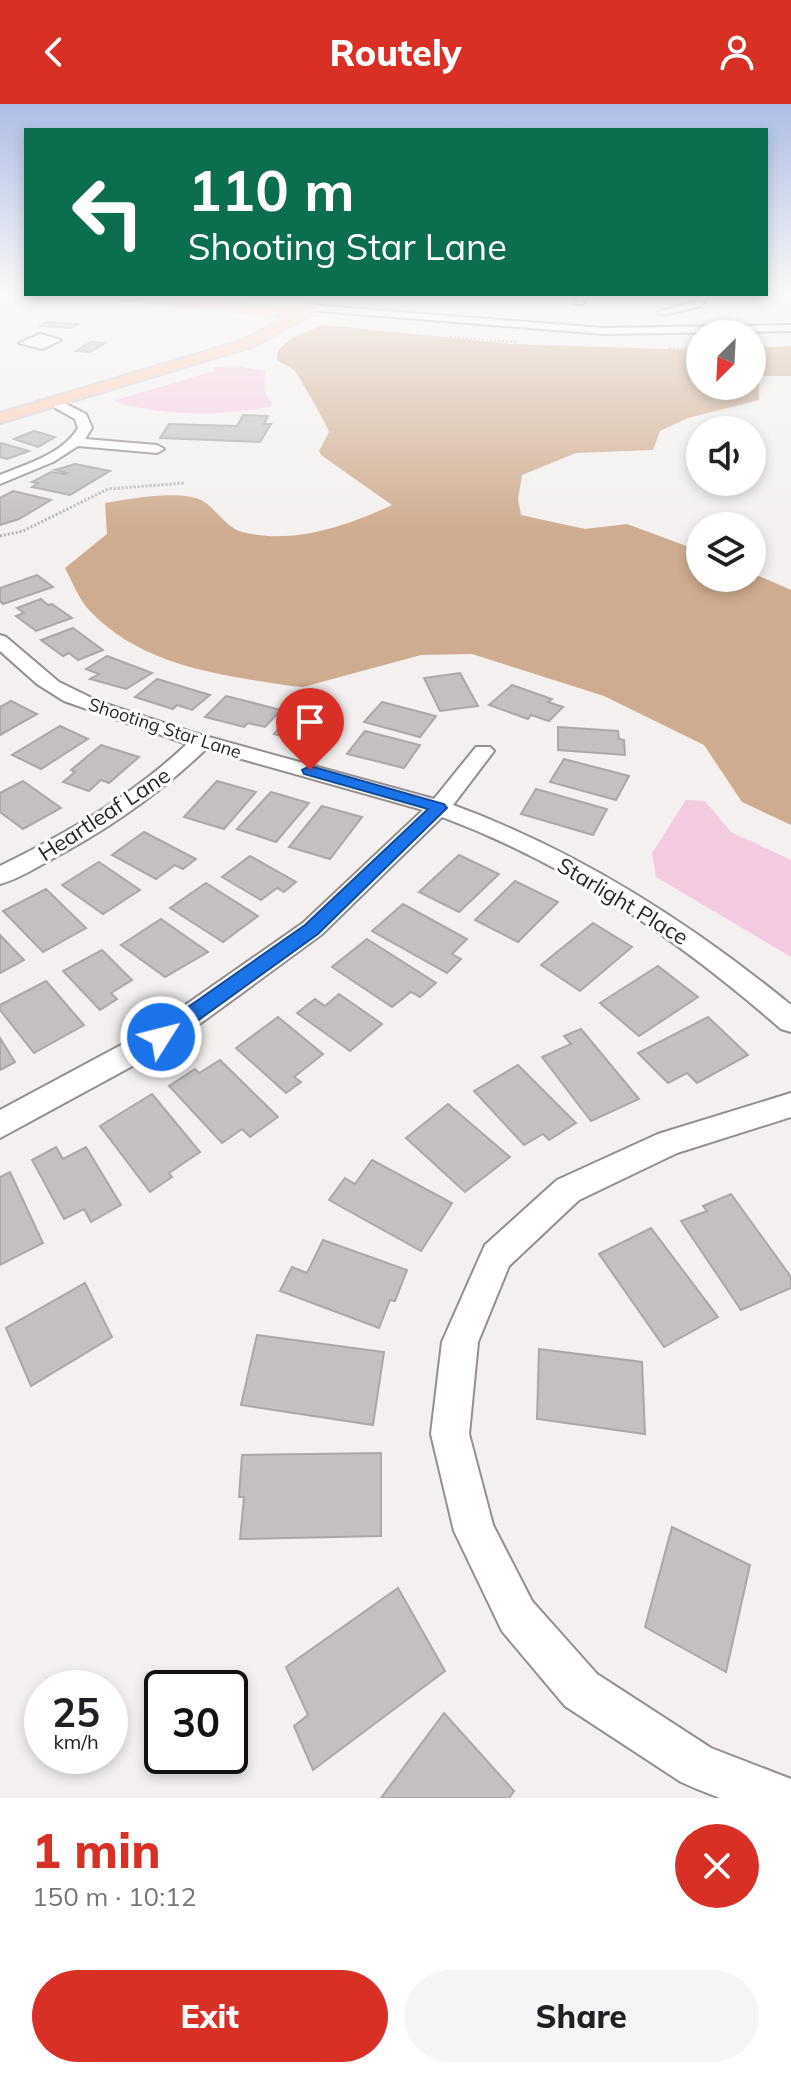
<!DOCTYPE html>
<meta charset="utf-8">
<style>
:root{--surface:#fff;--page:#f6f6f6;--text:#202124;--muted:#757577;--accent:#d93025}
body{margin:0;font-family:Mulish,sans-serif;background:var(--page);color:var(--text);height:100vh;display:flex;flex-direction:column;font-size:30px;white-space:nowrap}
*{box-sizing:border-box;margin:0}
p{font-size:26px;color:var(--muted)}
.icon{flex:none;width:44px;height:44px;fill:none;stroke:currentColor;stroke-width:2;stroke-linecap:round;stroke-linejoin:round}
.map{position:relative;height:1694px;overflow:hidden}
.side{display:flex;flex-direction:column;background:var(--surface);flex:1}
.side>*{flex:none}
.banner{position:absolute;left:24px;top:24px;width:744px;height:168px;border-radius:0px;box-shadow:0 4px 12px #0003;background:#0b6e4f;color:#fff;overflow:hidden}
.needle{width:52px;rotate:204deg}
.tools{position:absolute;left:686px;top:216px;display:grid;gap:16px}
.tools a{display:grid;place-items:center;width:80px;height:80px;border-radius:50%;background:var(--surface);box-shadow:0 4px 12px #0003;font-size:40px}
.speed{position:absolute;left:24px;top:1566px;display:flex;gap:16px;font-size:40px;font-weight:700;text-align:center}
.speed>*{display:grid;place-content:center;width:104px;height:104px;border-radius:50%;background:var(--surface);box-shadow:0 4px 12px #0003;line-height:1}
.speed small{font-size:20px;font-weight:400}
.speed .limit{border:4px solid #111;border-radius:12px;background:#fff;color:#111}
.pin{position:absolute;display:grid;place-items:center;width:68px;height:68px;color:#fff;margin:-82px -34px;border-radius:50% 50% 50% 0;rotate:-45deg;box-shadow:0 0 8px #0007}
.pin .icon{rotate:45deg}
.me{position:absolute;width:88px;margin:-44px;rotate:54deg;stroke-linejoin:round;filter:drop-shadow(0 0 6px #0008)}
.turn{display:flex;align-items:center;gap:28px;height:168px;padding:0 32px;font-size:36px}
.turn .icon{width:104px;height:104px;stroke-width:2.5}
.turn b{display:block;font-size:56px;line-height:68px}
.round{display:grid;place-items:center;flex:none;width:84px;height:84px;border-radius:42px;background:var(--page)}
.summary{display:flex;align-items:center;justify-content:space-between;height:136px;padding:0 32px}
h1{font-size:48px;font-weight:800;line-height:60px;color:var(--accent)}
.primary-button{display:flex;gap:16px;margin-top:auto;padding:16px 32px}
.primary-button a{flex:1;height:92px;border-radius:48px;background:var(--accent);color:#fff;font-size:32px;font-weight:800;line-height:92px;text-align:center}
.primary-button a+a{background:var(--page);color:var(--text)}
header{display:flex;justify-content:space-between;align-items:center;height:104px;padding:0 32px;background:var(--accent);color:#fff;font-size:36px;font-weight:800}
.map>svg:first-child{display:block}
.forest{fill:#cfac8f}
.water{fill:#f4cae1}
.building{fill:#c4c0c1;stroke:#aba7a8;stroke-width:2}
.lines{fill:none;stroke-linecap:round;stroke-linejoin:round}
.minor-casing{stroke:#938f8f;stroke-width:4}
.major-casing{stroke:#cfcfcf;stroke-width:4}
.path-far1{stroke:#b6b3b3;stroke-width:2;stroke-dasharray:2 2;stroke-linecap:butt}
.path{stroke:#b6b3b3;stroke-width:3;stroke-dasharray:2 2;stroke-linecap:butt}
.minor{fill:#fff;fill-rule:evenodd}
.major{fill:#fecab6;fill-rule:evenodd}
.route{fill:#1a73e8;stroke:#114b97;stroke-width:2}
.labels{text-anchor:middle;dominant-baseline:central;stroke-width:6;stroke-linejoin:round;paint-order:stroke}
.far-street-label{font-size:18px;fill:#272626;stroke:#fff}
.street-label{font-size:22px;fill:#272626;stroke:#fff}
</style>
<header><svg class="icon" aria-label="back" viewBox="0 0 24 24"><path d="M15 5l-7 7 7 7"/></svg>Routely<svg class="icon" aria-label="person" viewBox="0 0 24 24"><circle cx="12" cy="8" r="4"/><path d="M4 21q1-7 8-7t8 7"/></svg></header>
<div class="map">
<svg width="791" height="1694" viewBox="0 0 791 1694">
<rect width="100%" height="100%" fill="#f4f0f0"/>
<path class="forest" d="M324 221 512 240 700 246V282H752V244L791 242V272H759V296L688 314 660 327 653 346 576 349 522 371 518 395 521 411 585 425 627 420 700 447V474H752V469L791 486V721L742 698 704 641 604 592 472 550 421 551 303 583 291 582C220 571 142 562 90 507 79 496 72 477 65 464L107 430 105 399C129 395 181 385 203 397 216 405 227 424 242 428 292 441 347 422 392 401L321 351 319 347 329 328C327 321 299 272 294 266 289 262 282 260 277 256L278 246 293 233Z"/>
<g class="water">
<path d="M235 262 266 267 264 286 273 302C227 313 157 312 113 297L214 267V263Z"/>
<path d="M686 696 705 697 731 728 791 756V853L656 773 652 749Z"/>
</g>
<g class="building">
<path d="M47 218 78 220 72 224 40 222Z"/>
<path d="M91 238 105 239 90 248 76 247Z"/>
<path d="M243 311 268 312 264 320H271L260 338 160 334 169 320 237 322Z"/>
<path d="M34 327 55 333 38 343 14 335Z"/>
<path d="M1 339 29 347 7 355 0 353Z"/>
<path d="M75 360 110 367 70 391 32 383 38 379 32 378 51 368 64 370 67 369 55 366Z"/>
<path d="M13 387 51 396 19 415 0 421V394Z"/>
<path d="M37 471 53 483 3 500 0 497V484Z"/>
<path d="M41 495 48 501 52 500 72 514 36 527 16 512 24 509 17 504Z"/>
<path d="M73 524 103 546 78 556 69 549 63 552 41 536Z"/>
<path d="M107 552 152 569 126 585 90 575 99 570 86 565Z"/>
<path d="M460 569 478 602 440 607 424 574Z"/>
<path d="M157 575 210 591 192 606 177 601 173 605 135 593Z"/>
<path d="M512 581 552 595 548 598 563 603 549 617 531 611 528 615 489 601Z"/>
<path d="M226 592 281 606 265 623 248 619 244 623 205 613Z"/>
<path d="M11 597 37 610 0 631V603Z"/>
<path d="M304 598 339 607 310 640 274 630Z"/>
<path d="M382 598 436 612 420 633 364 618Z"/>
<path d="M60 622 88 635 41 665 12 651Z"/>
<path d="M558 623 618 627 619 635 624 636 625 651 558 646Z"/>
<path d="M365 627 420 641 404 664 347 650Z"/>
<path d="M101 641 139 653 109 679 101 676 89 687 63 678 75 668 71 666Z"/>
<path d="M564 655 629 672 616 696 550 678Z"/>
<path d="M23 677 61 704 23 725 0 708V689Z"/>
<path d="M217 677 256 688 224 725 184 713Z"/>
<path d="M536 685 607 705 593 731 521 710Z"/>
<path d="M271 688 309 699 276 738 237 725Z"/>
<path d="M322 702 362 713 330 755 289 743Z"/>
<path d="M144 728 196 755 183 765 175 761 156 775 112 751Z"/>
<path d="M459 751 499 770 459 808 419 788Z"/>
<path d="M250 752 296 778 284 788 277 784 261 796 222 773Z"/>
<path d="M99 758 140 786 103 810 62 781Z"/>
<path d="M515 777 558 798 518 838 475 816Z"/>
<path d="M206 779 258 812 223 838 170 804Z"/>
<path d="M46 785 86 824 43 848 3 807Z"/>
<path d="M403 800 467 835 452 850 461 855 447 869 372 827Z"/>
<path d="M161 815 208 848 165 873 121 841Z"/>
<path d="M593 819 632 843 580 887 541 861Z"/>
<path d="M0 831 24 856 0 869Z"/>
<path d="M367 835 436 879 420 893 411 888 392 903 332 863Z"/>
<path d="M102 846 132 876 111 889 117 895 100 906 63 867Z"/>
<path d="M658 862 698 893 639 932 600 899Z"/>
<path d="M46 877 84 921 34 949 0 906V901Z"/>
<path d="M339 890 382 920 350 947 297 909 315 895 325 902Z"/>
<path d="M278 913 323 950 294 973 301 978 286 989 236 944Z"/>
<path d="M708 913 748 951 697 979 687 969 668 979 638 949Z"/>
<path d="M581 925 639 995 591 1017 542 953 571 940 564 932Z"/>
<path d="M0 934 15 958 0 966Z"/>
<path d="M220 956 278 1013 250 1033 242 1025 222 1039 169 982 195 965 199 969Z"/>
<path d="M518 961 576 1019 549 1036 543 1030 524 1041 474 987Z"/>
<path d="M152 990 200 1048 169 1069 172 1073 150 1088 100 1022Z"/>
<path d="M448 1000 510 1053 465 1088 406 1034Z"/>
<path d="M56 1043 63 1055 86 1043 121 1101 91 1118 84 1105 64 1115 32 1056Z"/>
<path d="M372 1056 452 1099 421 1147 329 1096 345 1074 355 1080Z"/>
<path d="M10 1068 43 1139 0 1161V1073Z"/>
<path d="M731 1090 791 1173V1184L741 1206 681 1117 707 1107 703 1102Z"/>
<path d="M651 1124 718 1213 664 1243 599 1150Z"/>
<path d="M323 1136 407 1166 395 1197 390 1196 379 1224 280 1187 292 1163 307 1169Z"/>
<path d="M85 1179 112 1233 31 1282 6 1224Z"/>
<path d="M257 1231 384 1248 373 1321 241 1301Z"/>
<path d="M539 1245 642 1258 645 1330 537 1315Z"/>
<path d="M381 1349V1432L240 1435 244 1393H239L242 1351Z"/>
<path d="M672 1423 750 1461 726 1568 645 1523Z"/>
<path d="M398 1484 445 1567 313 1666 294 1622 308 1611 286 1563Z"/>
<path d="M444 1609 514 1687 509 1694H381Z"/>
</g>
<g class="lines">
<g class="minor-casing">
<g id="minor">
<path d="M580 190H590L582 200H574Z"/>
<path d="M698 190H708L701 202 663 211 658 208 693 198Z"/>
<path d="M310 201 604 224 791 221V227L604 230 306 206V202Z"/>
<path d="M40 230 61 236 42 245 19 239Z"/>
<path d="M54 294 86 310 92 324 85 335 157 341 164 345 157 349 78 342 53 358 0 380V371C26 360 63 350 78 324L75 315 50 301 48 298Z"/>
<path d="M0 531 6 533 59 578 100 598 194 629 434 695 476 643H490L494 647 453 701C578 747 688 817 791 901V928L781 925C679 836 570 761 442 713L321 831 171 941 0 1034V1006L151 925 303 819 423 706 206 645C159 690 107 726 50 756 34 765 18 775 0 780V762C67 729 132 692 187 640L64 597 37 580 0 547Z"/>
<path d="M791 989V1013L677 1049 579 1096 509 1162 478 1238 469 1330 493 1421 532 1497 597 1570 711 1644 791 1675V1694H720L697 1685 681 1678 565 1602 502 1527 454 1427 431 1330 442 1238 485 1141 557 1076 658 1030Z"/>
</g>
</g>
<g class="major-casing">
<path id="major" d="M108 190H146L296 207 310 200 316 204 305 214 254 242 0 319V309L244 236 285 213 114 194Z"/>
</g>
<g class="path-far1">
<path d="M78 190 97 194"/>
<path d="M450 233 516 238"/>
<path d="M669 244 700 245"/>
</g>
<path class="path" d="M0 432 23 427 108 385 184 379"/>
<use href="#minor" class="minor"/>
<use href="#major" class="major"/>
</g>
<linearGradient id="sky" x2="0" y2="1"><stop stop-color="#adbde5"/><stop offset="0.44" stop-color="#faf8f8"/><stop offset="1" stop-color="#faf8f8" stop-opacity="0"/></linearGradient>
<rect width="791" height="427" fill="url(#sky)"/>
<path class="route" d="M310 662 444 700 447 704 318 830 168 938H154L151 933 154 927 305 821 428 705 304 670 302 666Z"/>
<g class="labels">
<g class="far-street-label">
<text transform="translate(165 624) rotate(18)">Shooting Star Lane</text>
</g>
<g class="street-label">
<text transform="translate(104 710) rotate(-33)">Heartleaf Lane</text>
<text transform="translate(623 797) rotate(31)">Starlight Place</text>
</g>
</g>
</svg>
<div class="tools">
<a><svg class="needle" viewBox="-14 -14 28 28"><path d="M0-13l5 13h-10z" fill="#e53935"/><path d="M0 13l5-13h-10z" fill="#757577"/></svg></a>
<a><svg class="icon" aria-label="sound" viewBox="0 0 24 24"><path d="M4 9h4l5-4v14l-5-4H4zM17 9q2 3 0 6"/></svg></a>
<a><svg class="icon" aria-label="layers" viewBox="0 0 24 24"><path d="M12 4l9 5-9 5-9-5zM3 14l9 5 9-5"/></svg></a>
</div>
<div class="speed"><div>25<small>km/h</small></div><div class="limit">30</div></div>
<div class="pin" style="left:310px;top:666px;background:#d93025"><svg class="icon" aria-label="arrive" viewBox="0 0 24 24"><path d="M6 21V4h12l-3 4 3 4H6"/></svg></div>
<svg class="me" style="left:161px;top:933px" viewBox="-20 -20 40 40"><circle r="17" fill="#1a73e8" stroke="#fff" stroke-width="3"/><path d="M0-11L8 9 0 5-8 9z" fill="#fff"/></svg>
<div class="banner">
<div class="turn"><svg class="icon" aria-label="left" viewBox="0 0 24 24"><path d="M17 20v-9H6M10 6l-5 5 5 5"/></svg><div><b>110 m</b>Shooting Star Lane</div></div>
</div>
</div>
<section class="side">
<div class="summary"><div><h1>1 min</h1><p>150 m · 10:12</p></div><a class="round" style="background:#d93025;color:#fff"><svg class="icon" aria-label="close" viewBox="0 0 24 24"><path d="M6 6l12 12M18 6L6 18"/></svg></a></div>
<div class="primary-button"><a>Exit</a><a>Share</a></div>
</section>
